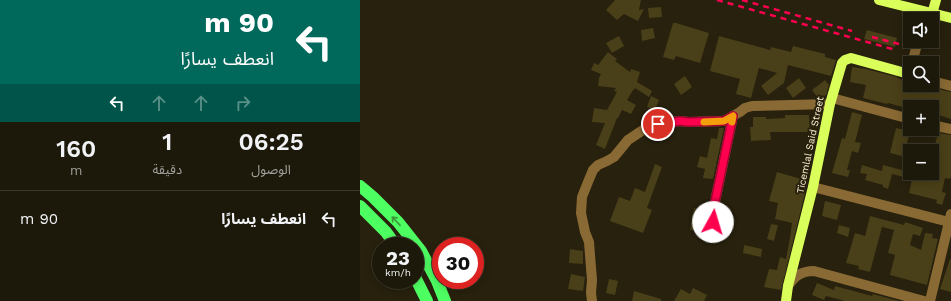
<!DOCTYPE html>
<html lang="ar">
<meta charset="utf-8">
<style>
:root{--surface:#1d190a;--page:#252213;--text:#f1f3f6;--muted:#a0a09c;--line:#3b382b}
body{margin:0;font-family:"Work Sans","Noto Sans Arabic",sans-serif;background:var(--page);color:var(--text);direction:rtl;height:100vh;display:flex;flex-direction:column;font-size:15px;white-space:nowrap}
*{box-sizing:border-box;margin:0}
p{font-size:13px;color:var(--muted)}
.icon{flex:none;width:22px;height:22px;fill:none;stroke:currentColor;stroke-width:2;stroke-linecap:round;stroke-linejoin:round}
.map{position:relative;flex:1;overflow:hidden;direction:ltr}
.panel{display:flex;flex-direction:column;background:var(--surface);width:360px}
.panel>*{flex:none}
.top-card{background:#00695c;color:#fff;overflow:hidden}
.controls{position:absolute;left:543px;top:12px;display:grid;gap:8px}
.controls a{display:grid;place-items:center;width:36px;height:36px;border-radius:0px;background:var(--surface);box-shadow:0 2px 10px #0003,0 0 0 1px var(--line);font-size:20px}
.speed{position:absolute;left:12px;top:237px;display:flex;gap:8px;font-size:20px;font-weight:700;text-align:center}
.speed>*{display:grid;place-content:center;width:52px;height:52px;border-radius:50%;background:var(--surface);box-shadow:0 2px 10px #0003,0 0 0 1px var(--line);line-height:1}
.speed small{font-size:10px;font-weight:400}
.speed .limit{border:6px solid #d22;background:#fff;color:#111}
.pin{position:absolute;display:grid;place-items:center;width:34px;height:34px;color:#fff;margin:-17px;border:2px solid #fff;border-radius:50%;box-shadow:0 1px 4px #0007}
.me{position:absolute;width:44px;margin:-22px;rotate:6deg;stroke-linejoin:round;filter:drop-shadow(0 0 3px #0008)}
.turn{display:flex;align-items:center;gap:14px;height:84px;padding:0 20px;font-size:18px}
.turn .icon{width:52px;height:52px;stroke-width:2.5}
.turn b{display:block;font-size:28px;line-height:34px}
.lanes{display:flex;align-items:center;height:38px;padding:0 20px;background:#0003;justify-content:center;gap:20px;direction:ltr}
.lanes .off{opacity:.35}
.eta{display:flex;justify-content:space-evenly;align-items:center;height:68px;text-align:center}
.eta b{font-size:24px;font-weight:600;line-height:28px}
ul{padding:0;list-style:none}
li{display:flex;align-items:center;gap:12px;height:56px;padding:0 20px;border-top:1px solid var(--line)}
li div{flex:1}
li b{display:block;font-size:15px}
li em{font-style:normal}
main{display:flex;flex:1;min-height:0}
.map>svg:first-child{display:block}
.building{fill:#493f18}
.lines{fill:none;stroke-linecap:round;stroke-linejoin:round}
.minor{stroke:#8a6a34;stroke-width:10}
.major{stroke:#dbff5a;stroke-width:10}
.highway{stroke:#4eff62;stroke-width:12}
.rail{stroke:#fe004e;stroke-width:2.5;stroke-dasharray:6 5;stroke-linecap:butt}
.minor-bridge{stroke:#8a6a34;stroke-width:10}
.oneway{stroke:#3c9b3c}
.route-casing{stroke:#a50033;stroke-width:10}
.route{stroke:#fe004e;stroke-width:7}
.slow{stroke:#f59e0b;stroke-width:7}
.labels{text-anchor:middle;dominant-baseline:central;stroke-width:4;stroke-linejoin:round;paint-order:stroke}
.street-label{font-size:10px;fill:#fff2d3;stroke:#27210d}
</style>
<main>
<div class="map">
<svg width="591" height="301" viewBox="0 0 591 301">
<rect width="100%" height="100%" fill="#27210d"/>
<g class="building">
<path d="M255 0H281L279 10 284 9 278 21 264 14 257 20 246 10Z"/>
<path d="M301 7 302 17 289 18 288 8Z"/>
<path d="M313 23H316L349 33 340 63 316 56 314 60 303 57Z"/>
<path d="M293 28 295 38 282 41 281 30Z"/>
<path d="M507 30 537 38 535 47 504 39Z"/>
<path d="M259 36 264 46 252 53 246 43Z"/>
<path d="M359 36 410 50 411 47 431 52 433 46 465 54V57L476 60 471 76 428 65 424 83 408 95 401 86 417 73 399 68 391 98 376 94 380 79 350 71Z"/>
<path d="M248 52 257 59 255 61 270 72 271 69 280 72 277 82 292 91 289 97 275 88 274 90H273L267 100 276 105 271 114 262 110 258 118H257L245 149 236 145 245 123 232 122 234 108 247 110 257 92 254 91 256 88 238 86 239 78 241 74 231 70 234 63 238 65Z"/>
<path d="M492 67 506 69 537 77V78L550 82V85H567L570 87 591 92V119L572 113V107H550V109L528 103 527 104 503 98 506 85 490 82Z"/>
<path d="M325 76 332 87 321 95 314 84Z"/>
<path d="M439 78 446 88 433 98 426 88Z"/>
<path d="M465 80 469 85 466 95 462 98H458L452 90Z"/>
<path d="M291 96 299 100 295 110 287 107Z"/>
<path d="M492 112 502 115 495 142 501 143 498 153 492 151 487 170H490L488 177 472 173 482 138 485 139Z"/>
<path d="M425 115H449L450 132H410L411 140 391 141 390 127H393V117H406V119L425 118Z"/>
<path d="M359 128H364L353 179 343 178 345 169 337 167 340 156 347 158 351 138 357 139Z"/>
<path d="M536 128 550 131 547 143 572 149V151H550V173H572V149H574L578 133 591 135V176L590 179 585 178 582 192 586 193 582 205 576 203 577 200 549 193 552 179 532 174 528 189 523 187V185L505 180 507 174 500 173 502 165 522 171 523 165 542 170 545 157 530 153Z"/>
<path d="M295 164 302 167 287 208 292 210 283 233 250 221 259 197 270 201 275 188 285 192Z"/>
<path d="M417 172 448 181 421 290 404 287 409 269 417 270 420 257 426 259 430 238 432 223 415 219 418 203 409 201Z"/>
<path d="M465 201 481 205 477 220 462 216Z"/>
<path d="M334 208 343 210 340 232 330 230Z"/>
<path d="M510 216 544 225 545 222 563 228 560 236 553 234 550 245 561 250 565 233 573 234 572 238 578 239 567 285 530 275 535 255 528 253 534 230 522 227 510 272 498 269 499 266 486 263 495 233 505 236Z"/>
<path d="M411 224 418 225 414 241 407 239Z"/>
<path d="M479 225 490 228 488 237 477 233Z"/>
<path d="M384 245 402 249 401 257 383 253Z"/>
<path d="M210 249 223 251V264L209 263Z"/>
<path d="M590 259 591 260V292L580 289Z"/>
<path d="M211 274 225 277 223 291 208 289Z"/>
<path d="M249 279 258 281 255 295 246 293Z"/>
<path d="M457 283 474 290 475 286 512 296 513 294 539 301H485L466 296 464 300 452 295Z"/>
<path d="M333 288 347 295 344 301H314L321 289 330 294Z"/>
<path d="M274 291 301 299V301H272Z"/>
</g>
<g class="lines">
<g class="minor">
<path d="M572 81 591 86"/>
<path d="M472 98 550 119"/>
<path d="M572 125 591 129"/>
<path d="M453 187 589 222"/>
<path d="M357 236 352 216 373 116"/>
<path d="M428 286C435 276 441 271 454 271L564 301"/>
<path d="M232 301 231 293 232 280 230 255 229 242 225 232 221 213 222 197 228 182 233 170 238 165 247 161 254 157 268 140 283 130 298 124 320 121 329 122 364 121 380 112 385 108 392 106 470 104"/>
<path d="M570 301 591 214"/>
</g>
<g class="major">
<path d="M519 0 591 18"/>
<path d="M572 14 576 0"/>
<path d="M426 301 428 286 453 187 470 104 482 63 485 60 491 58 549 74"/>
</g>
<g class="highway">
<path d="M0 186 13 197 38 222 61 251 77 281 85 301"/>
<path d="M0 206 26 232 36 246"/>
<path d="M55 277 67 301"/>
</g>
<g class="rail">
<path d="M357 0 536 50"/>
<path d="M382 0 492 31"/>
<path d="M512 37 539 44"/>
</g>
<path class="minor-bridge" d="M552 63 558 41"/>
</g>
<defs><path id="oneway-shaft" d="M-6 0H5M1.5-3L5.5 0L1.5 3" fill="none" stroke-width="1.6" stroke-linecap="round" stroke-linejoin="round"/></defs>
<use class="oneway" href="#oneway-shaft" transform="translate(36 221) rotate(-133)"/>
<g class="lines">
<g class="route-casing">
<path id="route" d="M298 124 320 121 328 122 364 121 373 116 352 216 353 222"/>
</g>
<use href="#route" class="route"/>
<path class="slow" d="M344 122 364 121 373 116 372 122"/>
</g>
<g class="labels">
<g class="street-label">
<text transform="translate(450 145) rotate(-78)">Ticemlal Said Street</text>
</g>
</g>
</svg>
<div class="controls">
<a><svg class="icon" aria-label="sound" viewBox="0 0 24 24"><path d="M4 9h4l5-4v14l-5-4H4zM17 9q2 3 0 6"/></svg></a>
<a><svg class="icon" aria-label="search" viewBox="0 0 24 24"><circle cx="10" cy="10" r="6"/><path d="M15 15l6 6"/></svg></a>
<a>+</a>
<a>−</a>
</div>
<div class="speed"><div>23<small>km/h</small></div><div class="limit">30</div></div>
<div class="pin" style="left:298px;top:124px;background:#d93025"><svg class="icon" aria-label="arrive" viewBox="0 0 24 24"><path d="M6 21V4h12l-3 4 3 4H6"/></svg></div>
<svg class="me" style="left:353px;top:222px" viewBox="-20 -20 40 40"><circle r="19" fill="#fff"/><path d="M0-13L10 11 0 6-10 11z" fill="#fe004e"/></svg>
</div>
<section class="panel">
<div class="top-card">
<div class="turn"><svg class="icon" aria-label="left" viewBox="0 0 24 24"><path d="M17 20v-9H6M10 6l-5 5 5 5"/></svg><div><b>90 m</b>انعطف يسارًا</div></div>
<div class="lanes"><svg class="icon" aria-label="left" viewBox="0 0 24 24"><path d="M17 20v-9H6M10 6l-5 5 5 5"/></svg><svg class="icon off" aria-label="ahead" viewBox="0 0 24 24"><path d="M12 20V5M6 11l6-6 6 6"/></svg><svg class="icon off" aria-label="ahead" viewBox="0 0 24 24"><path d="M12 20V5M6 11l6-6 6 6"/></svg><svg class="icon off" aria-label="right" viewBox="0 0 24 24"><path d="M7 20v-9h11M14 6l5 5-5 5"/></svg></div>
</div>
<div class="eta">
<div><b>06:25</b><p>الوصول</p></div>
<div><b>1</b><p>دقيقة</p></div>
<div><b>160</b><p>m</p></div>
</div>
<ul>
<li><svg class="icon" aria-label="left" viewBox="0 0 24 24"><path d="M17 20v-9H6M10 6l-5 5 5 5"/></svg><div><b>انعطف يسارًا</b></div><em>90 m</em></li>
</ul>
</section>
</main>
